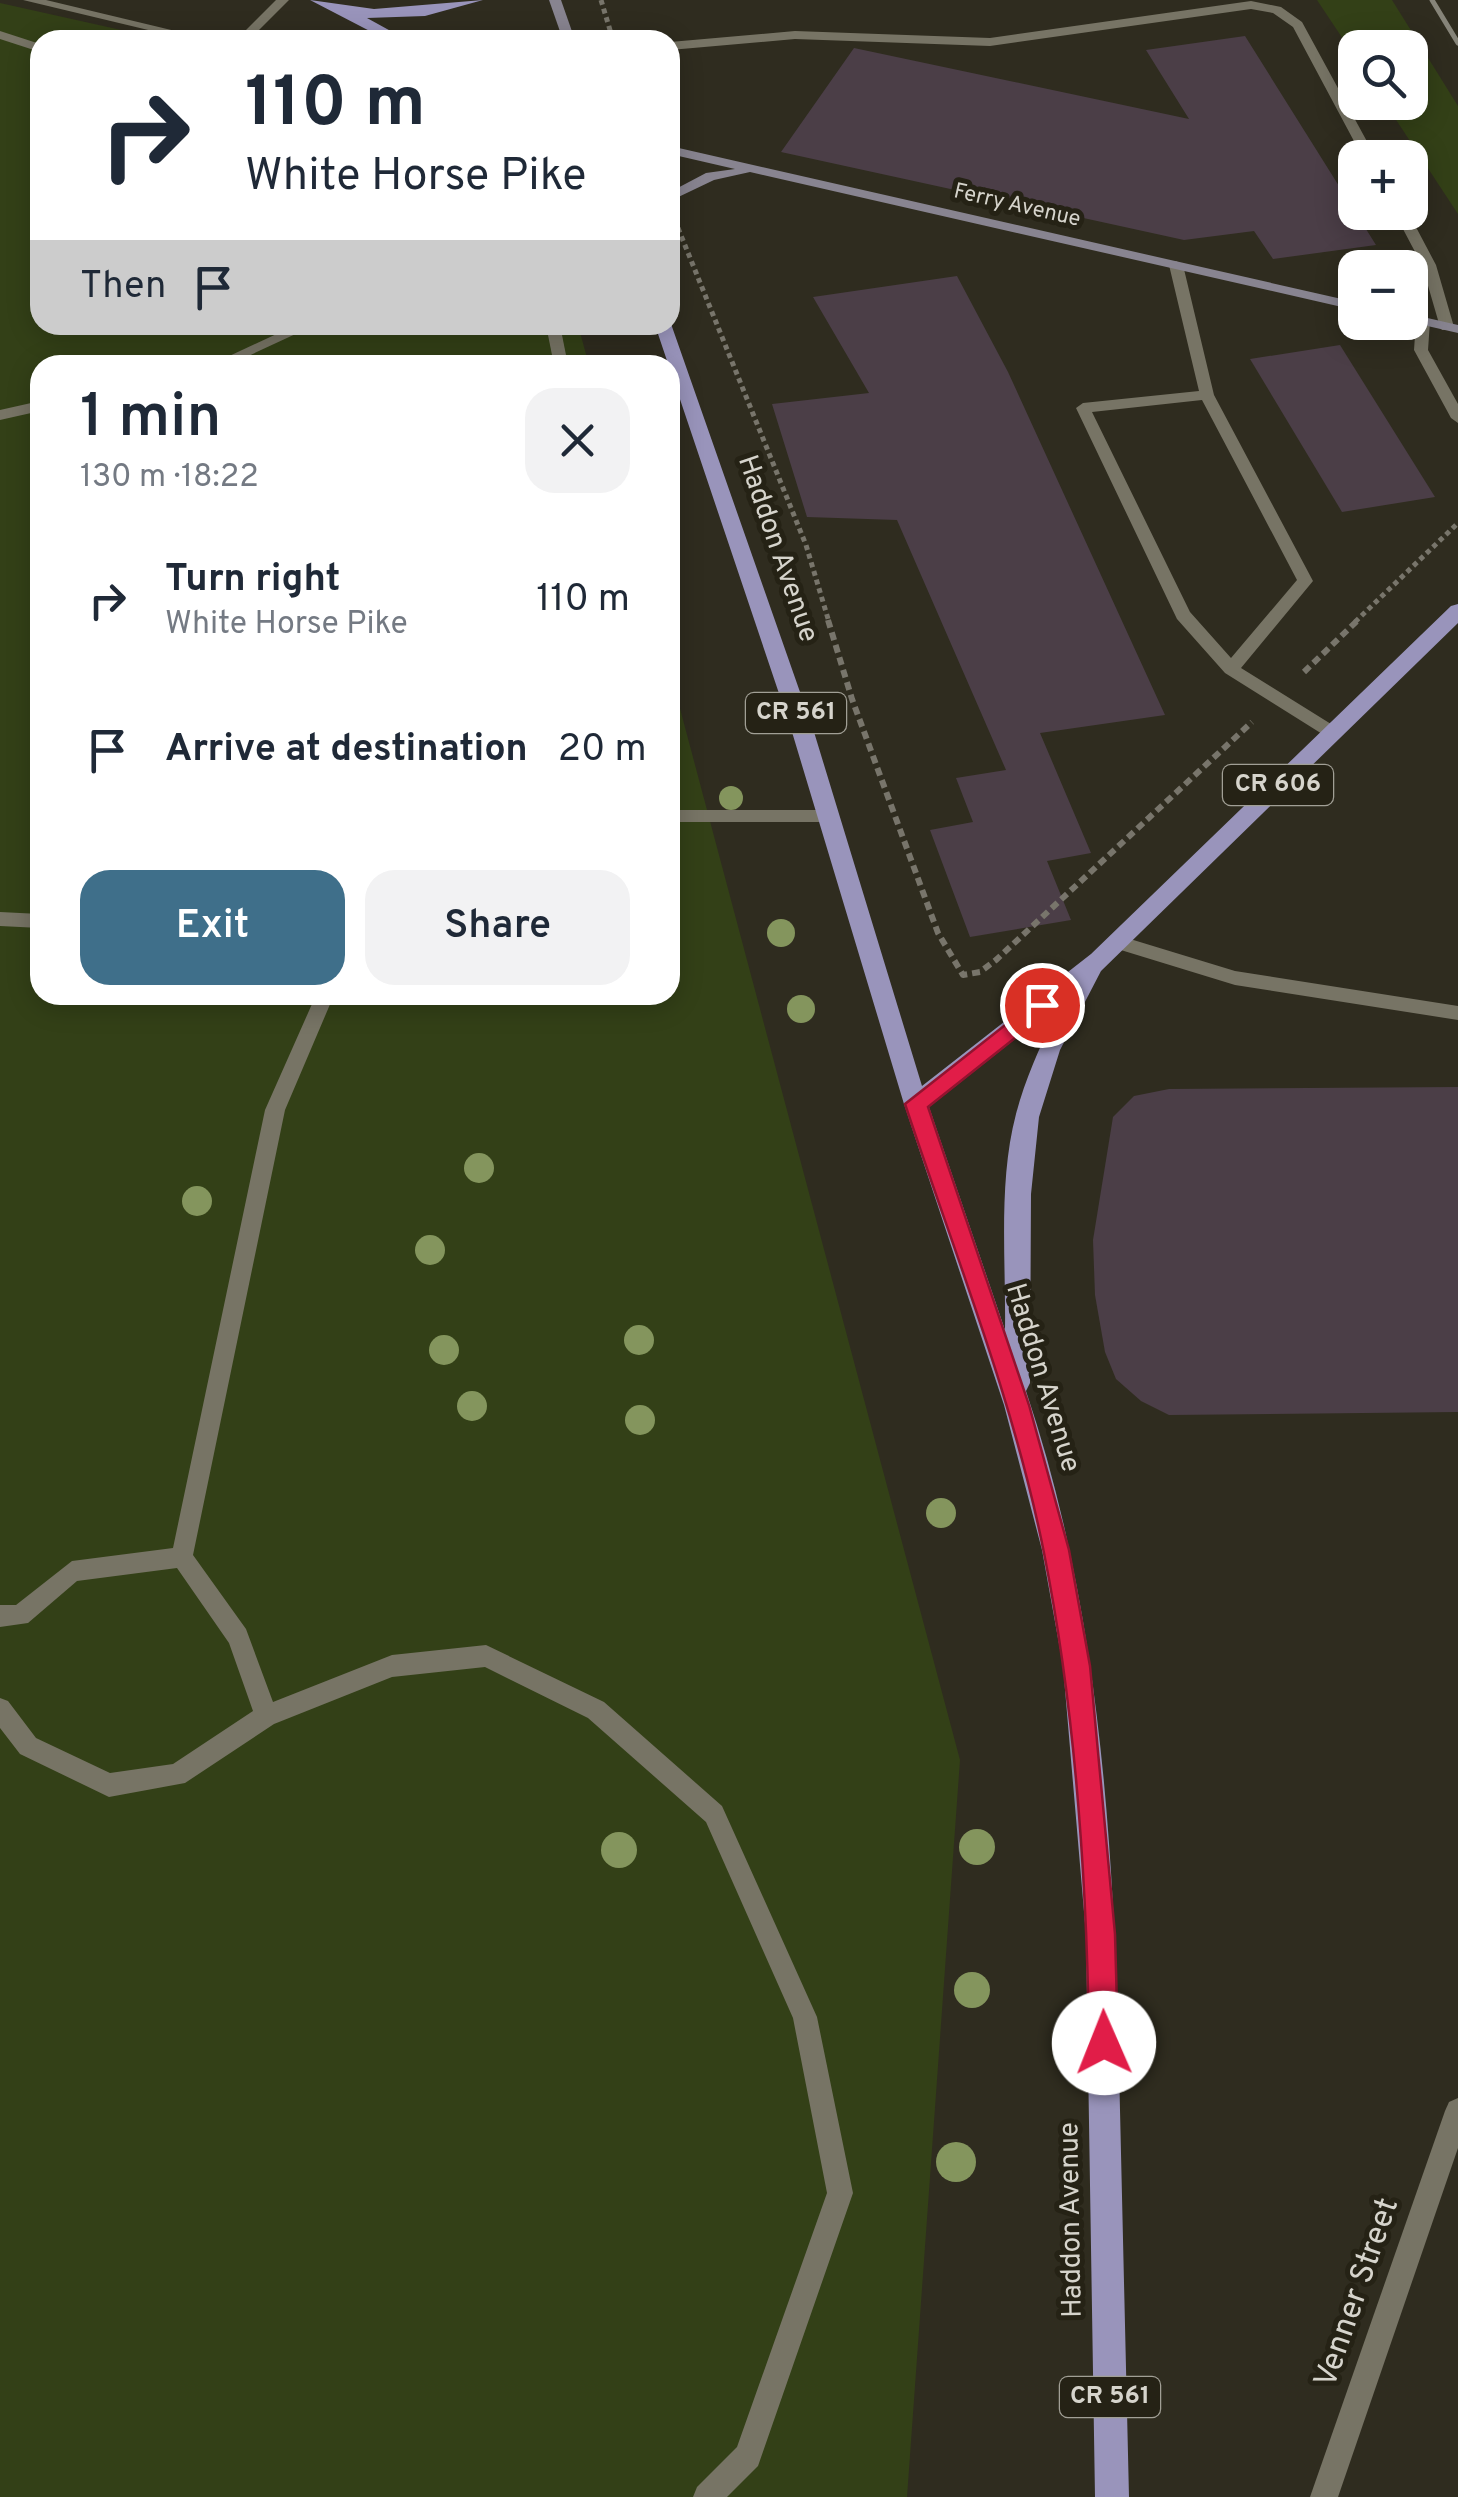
<!DOCTYPE html>
<meta charset="utf-8">
<style>
:root{--surface:#fff;--page:#f2f2f3;--text:#1f2937;--muted:#747a83;--accent:#3f6f8a}
body{margin:0;font-family:Overpass,sans-serif;background:var(--page);color:var(--text);height:100vh;display:flex;flex-direction:column;font-size:38px;white-space:nowrap}
*{box-sizing:border-box;margin:0}
p{font-size:32px;color:var(--muted)}
.icon{flex:none;width:55px;height:55px;fill:none;stroke:currentColor;stroke-width:2;stroke-linecap:round;stroke-linejoin:round}
.map{position:relative;flex:1;overflow:hidden}
.side{position:absolute;left:30px;top:355px;width:650px;height:650px;display:flex;flex-direction:column;background:var(--surface);border-radius:30px;box-shadow:0 5px 25px #0003}
.side>*{flex:none}
.top-card{position:absolute;left:30px;top:30px;width:650px;height:305px;border-radius:30px;box-shadow:0 5px 25px #0003;background:#fff;color:var(--text);overflow:hidden}
.buttons{position:absolute;left:1338px;top:30px;display:grid;gap:20px}
.buttons a{display:grid;place-items:center;width:90px;height:90px;border-radius:20px;background:var(--surface);box-shadow:0 5px 25px #0003;font-size:50px}
.pin{position:absolute;display:grid;place-items:center;width:85px;height:85px;color:#fff;margin:-42px;border:5px solid #fff;border-radius:50%;box-shadow:0 2px 10px #0007}
.me{position:absolute;width:110px;margin:-55px;rotate:359deg;stroke-linejoin:round;filter:drop-shadow(0 0 8px #0008)}
.turn{display:flex;align-items:center;gap:35px;height:210px;padding:0 50px;font-size:45px}
.turn .icon{width:130px;height:130px;stroke-width:2.5}
.turn b{display:block;font-size:70px;line-height:85px}
.then{display:flex;align-items:center;height:95px;padding:0 50px;background:#0003;gap:20px;font-size:38px}
.round{display:grid;place-items:center;flex:none;width:105px;height:105px;border-radius:30px;background:var(--page)}
.headline{display:flex;align-items:center;justify-content:space-between;height:170px;padding:0 50px}
h1{font-size:60px;font-weight:600;line-height:75px}
.cta{display:flex;gap:20px;margin-top:auto;padding:20px 50px}
.cta a{flex:1;height:115px;border-radius:30px;background:var(--accent);color:#fff;font-size:40px;font-weight:600;line-height:115px;text-align:center}
.cta a+a{background:var(--page);color:var(--text)}
ul{padding:0;list-style:none}
li{display:flex;align-items:center;gap:30px;height:150px;padding:0 50px}
li div{flex:1}
li b{display:block;font-size:38px}
li em{font-style:normal}
.map>svg:first-child{display:block}
.green{fill:#334017}
.building{fill:#4b3e47}
.lines{fill:none;stroke-linecap:round;stroke-linejoin:round}
.path-far1{stroke:#78756b;stroke-width:5;stroke-dasharray:5 4;stroke-linecap:butt}
.path{stroke:#78756b;stroke-width:6;stroke-dasharray:8 5;stroke-linecap:butt}
.service{fill:#777465;fill-rule:evenodd}
.minor{fill:#777465;fill-rule:evenodd}
.secondary{fill:#888490;fill-rule:evenodd}
.primary{fill:#9994bb;fill-rule:evenodd}
.rail{stroke:#868479;stroke-width:5}
.tree{fill:#84955d}
.route{fill:#e11d48;stroke:#92132f;stroke-width:2.5}
.labels{text-anchor:middle;dominant-baseline:central;stroke-width:10;stroke-linejoin:round;paint-order:stroke}
.far-street-label{font-size:22px;fill:#d6d4cc;stroke:#252215}
.shield{fill:#252215;stroke:#a19f95;stroke-width:2.5}
.shield-label{font-size:25px;font-weight:bold;fill:#d6d4cc}
.street-label{font-size:28px;fill:#d6d4cc;stroke:#252215}
.near-street-label{font-size:32px;fill:#d6d4cc;stroke:#252215}
</style>
<div class="map">
<svg width="1458" height="2497" viewBox="0 0 1458 2497">
<rect width="100%" height="100%" fill="#2f2c1f"/>
<g class="green">
<path d="M1317 0H1392L1458 106V214L1385 103 1410 102V48H1355V57Z"/>
<path d="M0 3 166 40H40V325H578L589 365H40V995H670V671L960 1760 907 2497H0Z"/>
</g>
<g class="building">
<path d="M1245 36 1376 245 1273 259 1254 231 1184 240 781 152 854 48 1189 119 1146 50Z"/>
<path d="M957 276 1008 372 1165 715 1040 733 1091 853 1047 861 1071 920 970 937 930 830 973 822 956 778 1006 770 897 520 807 517 772 404 869 393 813 297Z"/>
<path d="M1340 345 1435 497 1342 512 1250 359Z"/>
<path d="M1458 1087V1412L1169 1415 1141 1401 1116 1379 1105 1352 1095 1295 1093 1240 1113 1117 1134 1096 1169 1089Z"/>
</g>
<g class="lines">
<g class="path-far1">
<path d="M601 0 613 40"/>
<path d="M678 228 806 545 829 622"/>
<path d="M1355 622 1458 523"/>
</g>
<g class="path">
<path d="M828 620 852 699 938 933 963 975 980 972 996 960 1252 722"/>
<path d="M1304 672 1358 620"/>
</g>
<g class="service">
<path d="M23 0H46L213 40H190Z"/>
<path d="M276 0H289L249 40H236Z"/>
<path d="M1251 1 1281 7 1302 22 1376 158H1363L1293 27 1273 13 1251 9 990 46 795 39 670 50V42L795 31 990 38Z"/>
<path d="M0 31 40 44V52L0 39Z"/>
<path d="M1394 212H1408L1436 265 1454 327 1452 330H1442L1440 327 1422 265Z"/>
<path d="M1176 261 1183 265 1214 395 1313 581 1241 668 1339 729V737H1327L1225 673 1177 619 1076 408 1083 403 1199 391 1169 265ZM1202 400 1297 580 1231 658 1190 612 1092 412Z"/>
<path d="M1423 317 1430 321 1428 350 1458 404V423L1451 418 1414 350 1416 321Z"/>
<path d="M296 325H315L229 365H210Z"/>
<path d="M546 325H560L568 365H554Z"/>
<path d="M40 401V411L0 420V410Z"/>
<path d="M670 810H828L837 816 828 822H670Z"/>
<path d="M0 912 40 914V928L0 926Z"/>
<path d="M1117 935 1235 971 1458 1006V1020L1235 985 1111 947 1108 942Z"/>
<path d="M316 995H334L285 1110 193 1555 246 1629 273 1702 392 1655 486 1645 604 1702 722 1806 817 2017 853 2193 758 2466 727 2497H693L697 2487 737 2447 827 2193 793 2018 706 1822 588 1718 485 1667 392 1677 274 1724 185 1783 109 1797 20 1754 0 1728V1698L8 1701 36 1738 110 1773 173 1764 253 1711 229 1643 177 1568 77 1581 28 1623 0 1627V1605H16L72 1561 173 1548 265 1110Z"/>
</g>
<path class="minor" d="M1458 2098V2148L1338 2497H1310L1445 2111 1449 2102Z"/>
<g class="secondary">
<path d="M549 0H561L575 40H563Z"/>
<path d="M670 146 1355 302V310L750 172 714 180 670 201V192L706 173 735 169 670 154Z"/>
<path d="M1410 314 1458 325V333L1410 322Z"/>
</g>
<g class="primary">
<path d="M310 0 374 9 483 0 425 16 367 18 407 40H387Z"/>
<path d="M670 321 814 732 922 1086 1091 954 1451 606 1458 604V623L1101 971 1060 1050 1039 1117 1031 1194 1030 1383 1026 1391C1104 1622 1115 1869 1120 2110 1123 2239 1126 2368 1129 2497H1095L1086 1935 1063 1666 1042 1550 1004 1405 904 1104 792 732 655 325H670ZM1064 1000C1044 1037 1027 1073 1016 1114 998 1182 1006 1261 1005 1330L929 1107Z"/>
</g>
<path class="rail" d="M1432 0 1458 43"/>
</g>
<g class="tree">
<circle cx="731" cy="798" r="12"/>
<circle cx="781" cy="933" r="14"/>
<circle cx="801" cy="1009" r="14"/>
<circle cx="479" cy="1168" r="15"/>
<circle cx="197" cy="1201" r="15"/>
<circle cx="430" cy="1250" r="15"/>
<circle cx="639" cy="1340" r="15"/>
<circle cx="444" cy="1350" r="15"/>
<circle cx="472" cy="1406" r="15"/>
<circle cx="640" cy="1420" r="15"/>
<circle cx="941" cy="1513" r="15"/>
<circle cx="977" cy="1847" r="18"/>
<circle cx="619" cy="1850" r="18"/>
<circle cx="972" cy="1990" r="18"/>
<circle cx="956" cy="2162" r="20"/>
</g>
<path class="route" d="M1042 996 1049 999 1053 1005 1049 1011 928 1107 1029 1405 1069 1550 1090 1666 1115 1934 1118 2043 1114 2053 1104 2057 1093 2053 1089 2043C1087 1880 1076 1713 1044 1553 1014 1401 954 1252 905 1104Z"/>
<g class="labels">
<g class="far-street-label">
<text transform="translate(1017 206) rotate(13)">Ferry Avenue</text>
</g>
<g class="shield">
<rect x="746" y="693" width="100" height="40" rx="8"/>
<rect x="1223" y="765" width="110" height="40" rx="8"/>
<rect x="1060" y="2377" width="100" height="40" rx="8"/>
</g>
<g class="shield-label">
<text x="796" y="713">CR 561</text>
<text x="1278" y="785">CR 606</text>
<text x="1110" y="2397">CR 561</text>
</g>
<g class="street-label">
<text transform="translate(777 549) rotate(71)">Haddon Avenue</text>
<text transform="translate(1042 1378) rotate(73)">Haddon Avenue</text>
<text transform="translate(1072 2220) rotate(-91)">Haddon Avenue</text>
</g>
<g class="near-street-label">
<text transform="translate(1358 2293) rotate(-71)">Venner Street</text>
</g>
</g>
</svg>
<div class="buttons">
<a><svg class="icon" aria-label="search" viewBox="0 0 24 24"><circle cx="10" cy="10" r="6"/><path d="M15 15l6 6"/></svg></a>
<a>+</a>
<a>−</a>
</div>
<div class="pin" style="left:1042px;top:1005px;background:#d93025"><svg class="icon" aria-label="arrive" viewBox="0 0 24 24"><path d="M6 21V4h12l-3 4 3 4H6"/></svg></div>
<svg class="me" style="left:1104px;top:2043px" viewBox="-20 -20 40 40"><circle r="19" fill="#fff"/><path d="M0-13L10 11 0 6-10 11z" fill="#e11d48"/></svg>
<div class="top-card">
<div class="turn"><svg class="icon" aria-label="right" viewBox="0 0 24 24"><path d="M7 20v-9h11M14 6l5 5-5 5"/></svg><div><b>110 m</b>White Horse Pike</div></div>
<div class="then">Then<svg class="icon" aria-label="arrive" viewBox="0 0 24 24"><path d="M6 21V4h12l-3 4 3 4H6"/></svg></div>
</div>
<section class="side">
<div class="headline"><div><h1>1 min</h1><p>130 m · 18:22</p></div><a class="round"><svg class="icon" aria-label="close" viewBox="0 0 24 24"><path d="M6 6l12 12M18 6L6 18"/></svg></a></div>
<ul>
<li><svg class="icon" aria-label="right" viewBox="0 0 24 24"><path d="M7 20v-9h11M14 6l5 5-5 5"/></svg><div><b>Turn right</b><p>White Horse Pike</p></div><em>110 m</em></li>
<li><svg class="icon" aria-label="arrive" viewBox="0 0 24 24"><path d="M6 21V4h12l-3 4 3 4H6"/></svg><div><b>Arrive at destination</b></div><em>20 m</em></li>
</ul>
<div class="cta"><a>Exit</a><a>Share</a></div>
</section>
</div>
